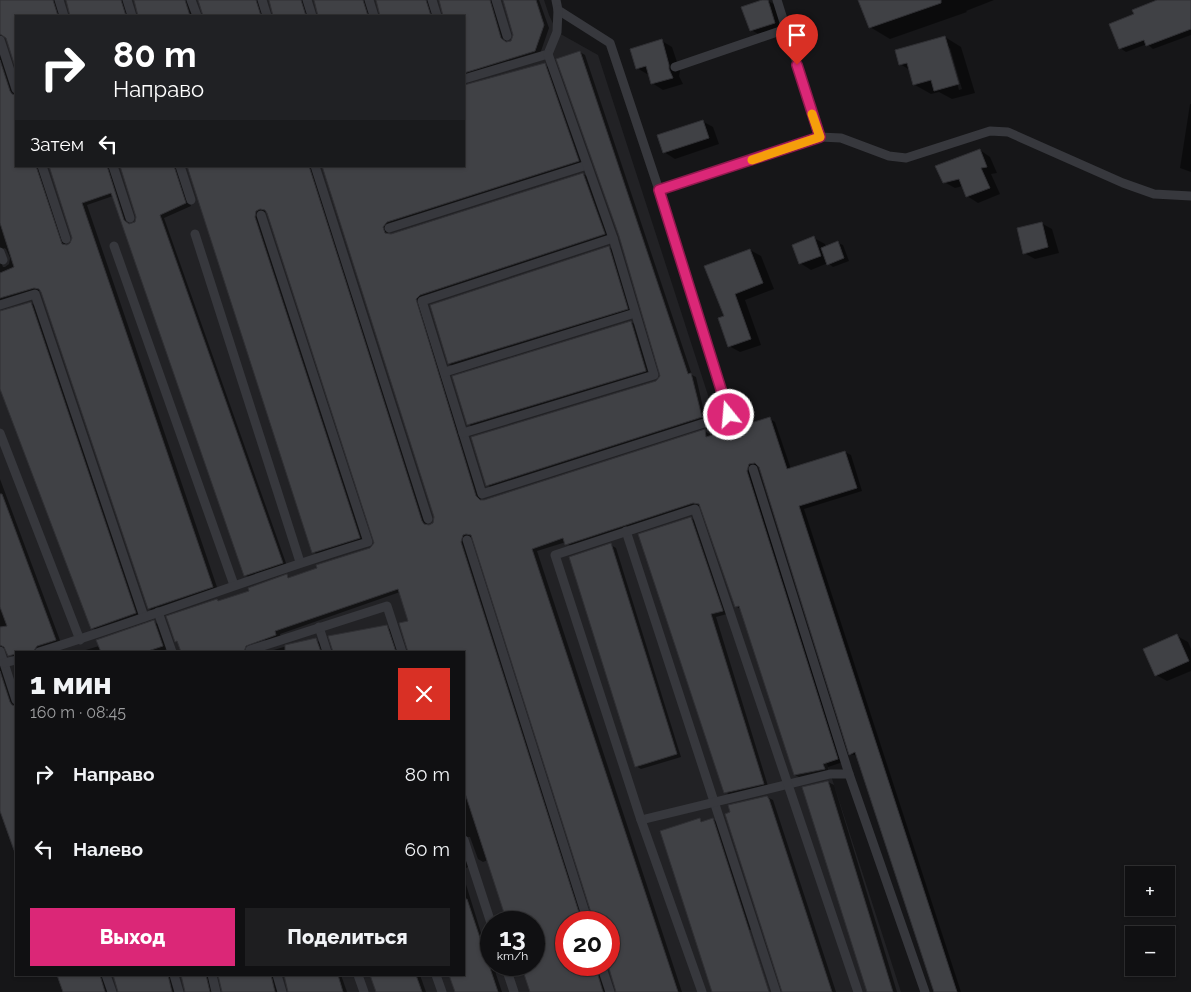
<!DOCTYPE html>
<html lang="ru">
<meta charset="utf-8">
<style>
:root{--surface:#101012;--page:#1e1e20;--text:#f1f3f6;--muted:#9c9d9f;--line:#303032;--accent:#db2777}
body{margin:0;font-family:Raleway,sans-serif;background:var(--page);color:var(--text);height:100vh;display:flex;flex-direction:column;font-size:19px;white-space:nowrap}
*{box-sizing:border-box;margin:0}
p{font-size:16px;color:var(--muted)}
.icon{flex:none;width:28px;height:28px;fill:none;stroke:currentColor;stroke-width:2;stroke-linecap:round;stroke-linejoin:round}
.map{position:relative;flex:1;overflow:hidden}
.panel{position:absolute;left:15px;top:651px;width:450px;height:325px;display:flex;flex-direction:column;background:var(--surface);border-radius:0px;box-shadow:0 1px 4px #0004,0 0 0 1px var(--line)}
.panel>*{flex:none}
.guide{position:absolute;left:15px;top:15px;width:450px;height:152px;border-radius:0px;box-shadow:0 1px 4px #0004,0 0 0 1px var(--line);background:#202124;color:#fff;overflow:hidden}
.controls{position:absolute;left:1125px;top:866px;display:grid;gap:10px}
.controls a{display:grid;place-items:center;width:50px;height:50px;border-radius:0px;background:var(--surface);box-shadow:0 1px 4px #0004,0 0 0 1px var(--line);font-size:25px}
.speed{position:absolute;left:480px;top:911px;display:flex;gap:10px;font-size:25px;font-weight:700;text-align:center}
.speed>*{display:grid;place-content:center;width:65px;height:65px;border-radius:50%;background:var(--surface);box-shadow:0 1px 4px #0004,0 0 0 1px var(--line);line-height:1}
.speed small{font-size:12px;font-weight:400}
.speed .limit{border:8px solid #d22;background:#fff;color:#111}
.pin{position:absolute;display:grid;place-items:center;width:42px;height:42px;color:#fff;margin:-51px -21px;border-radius:50% 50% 50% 0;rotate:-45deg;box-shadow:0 0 5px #0007}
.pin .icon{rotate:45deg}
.me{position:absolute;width:55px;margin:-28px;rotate:343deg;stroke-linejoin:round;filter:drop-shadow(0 0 4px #0008)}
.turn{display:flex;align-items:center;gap:18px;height:105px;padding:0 15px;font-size:22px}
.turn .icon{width:65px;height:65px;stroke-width:2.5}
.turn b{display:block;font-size:35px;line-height:42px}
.then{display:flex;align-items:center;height:48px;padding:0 15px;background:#0003;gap:10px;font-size:19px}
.round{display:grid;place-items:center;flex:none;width:52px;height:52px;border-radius:0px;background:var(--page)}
.head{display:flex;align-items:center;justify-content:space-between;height:85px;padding:0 15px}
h1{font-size:30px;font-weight:800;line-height:38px}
.cta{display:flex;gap:10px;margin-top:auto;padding:10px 15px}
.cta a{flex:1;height:58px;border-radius:0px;background:var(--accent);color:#fff;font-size:20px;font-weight:800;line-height:58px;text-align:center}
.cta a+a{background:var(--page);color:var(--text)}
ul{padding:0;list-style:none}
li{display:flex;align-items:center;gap:15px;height:75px;padding:0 15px}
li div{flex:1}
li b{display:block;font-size:19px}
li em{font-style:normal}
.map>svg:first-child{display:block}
.built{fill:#222225;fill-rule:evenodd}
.shadow{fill:#0007;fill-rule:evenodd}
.building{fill:#404145;stroke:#303034}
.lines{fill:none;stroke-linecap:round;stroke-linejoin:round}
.lane{stroke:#37383d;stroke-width:9}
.route-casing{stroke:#8e194d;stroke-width:12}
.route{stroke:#db2777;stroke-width:9}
.slow{stroke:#f59e0b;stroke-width:9}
</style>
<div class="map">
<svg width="1191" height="992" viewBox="0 0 1191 992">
<rect width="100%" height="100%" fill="#161618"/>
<path class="built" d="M0 0H544L549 15 557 32 598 55 901 992H63L57 975H464V652H16V858L0 811ZM16 16H464V166H16ZM491 922H534V965H491ZM566 922H609V965H566Z"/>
<g class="shadow">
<path d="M0 0H60L62 16H16V66L7 37 5 36 0 41Z"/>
<path d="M66 0H128L129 16H71Z"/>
<path d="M135 0H191L194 16H139Z"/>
<path d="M199 0H262L264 16H204Z"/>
<path d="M270 0H308L309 16H274Z"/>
<path d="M315 0H369L371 16H319Z"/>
<path d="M377 0H432L434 16H381Z"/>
<path d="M440 0H497L495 6 507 43 513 41 514 34 504 0H539L549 28 540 54 464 81V16H444Z"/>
<path d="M766 0 778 6 785 29 762 36 751 30Z"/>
<path d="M859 0H994L966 11 967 12 890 39 870 27Z"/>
<path d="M1161 0H1191V35L1153 49 1147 44 1126 52 1120 48 1136 15Z"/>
<path d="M945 37 961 47 975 93 952 99 939 92 931 94 915 85 910 70 900 64ZM947 48H950L962 89 959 90Z"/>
<path d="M662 41 672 47 680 71 679 76 683 84 663 90 652 83 650 74H647L637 68Z"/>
<path d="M0 48 16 96V166H43L41 172 66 246 72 244 73 237 50 166H114L112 172 129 224 136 223 137 216 121 166H181L179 169 191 206 164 218 287 566 250 578 245 575 113 196 87 205 218 590 155 612 149 609 42 290 4 302 0 306V260L3 267H5L9 264 10 258 6 249 4 248 0 252Z"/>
<path d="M580 52 585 55 692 375 696 377 706 420 492 488 487 485 657 382 662 376 620 236Z"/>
<path d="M544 64 550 68 584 164 389 227 388 233 389 235 583 174 589 177 610 237 421 303 481 500 482 501 704 431 710 434 711 437 770 419 775 422 791 469 845 452 851 455 862 491 804 509 961 992H936L858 756 850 754 759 466H756L752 470 843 762 828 767 829 772 801 778 795 775 741 610 736 606 701 506 572 547 566 542 537 551 682 992H617L609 965V922H595L474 537 468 538 585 922H566V965H601L607 992H531L522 965H534V922H508L488 860 483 862 478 859 470 837H467L464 841V652H409L410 622 400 592 280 634 281 638 268 642 264 640 233 651 234 652H183L179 643 176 641 217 600 220 602 251 591 287 576 291 578 370 549 374 547 375 540 267 212 262 213 365 541 319 555 313 552 199 198 187 166H315L314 172 428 526 434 524 435 517 323 166H464V85Z"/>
<path d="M1190 104H1191V172L1180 168Z"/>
<path d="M702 121 713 127 719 144 675 159 664 152Z"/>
<path d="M980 150 990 157 997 173 991 174 1000 194 978 203 967 196 963 186 955 188 944 182Z"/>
<path d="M1041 223 1052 229 1059 253 1035 259 1024 253Z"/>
<path d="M814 238 825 244 826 247 838 243 843 245 849 261 833 267 828 263 811 270 800 263Z"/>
<path d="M609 247 614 250 632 311 454 367 449 364 431 306Z"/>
<path d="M750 250 761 256 774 289 745 300 761 345 740 352 729 346 726 317Z"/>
<path d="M31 303 36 306 141 616 98 631 92 628 0 386V311V312Z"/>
<path d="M631 322 636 325 651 373 473 427 468 424Z"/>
<path d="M0 479 61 643 39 652H16V658H15L9 655 7 648 1 649 0 653Z"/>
<path d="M691 518 696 521 727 614 716 617 768 786 730 795 725 792Z"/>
<path d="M611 545 616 548 681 757 641 769 636 766Z"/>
<path d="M154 622 160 625 168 649 158 652H79L99 646Z"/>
<path d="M386 627 392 630 399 652H334L330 637Z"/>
<path d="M1177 636 1188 642 1191 649V671L1167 681 1156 675Z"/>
<path d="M316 640 321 643 325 652H267L294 644Z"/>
<path d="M0 659 16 707V854L0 807Z"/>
<path d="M16 667V677L14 668Z"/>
<path d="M828 782 834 785 897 992H868Z"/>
<path d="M767 797 773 800 836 992H789Z"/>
<path d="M713 819 718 823 753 929 740 933 759 992H713L700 820 704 822Z"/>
<path d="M464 846 470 866 464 869Z"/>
<path d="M464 878 491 965H493L502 992H456L451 975H464Z"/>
<path d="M58 975H106L109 992H64Z"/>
<path d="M114 975H174L177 992H119Z"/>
<path d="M182 975H213L214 992H186Z"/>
<path d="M220 975H278L280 992H223Z"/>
<path d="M285 975H341L347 992H289Z"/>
<path d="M372 975H420L426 992H377Z"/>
</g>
<g class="building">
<path d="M0 0H53L58 16H16V70L6 38 0 34Z"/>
<path d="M66 0H121L126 16H70Z"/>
<path d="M134 0H185L190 16H138Z"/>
<path d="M198 0H256L261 16H203Z"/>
<path d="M269 0H301L306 16H273Z"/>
<path d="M314 0H363L368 16H318Z"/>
<path d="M376 0H426L431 16H380Z"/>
<path d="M439 0H490L501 38 506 42 511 41 513 35 503 0H536L544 25 535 51 464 73V16H443Z"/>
<path d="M762 0H768L775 23 750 31 741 7Z"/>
<path d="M858 0H941V3L869 28Z"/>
<path d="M1157 0H1191V29L1146 46 1144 40 1119 49 1109 24 1134 14 1132 10Z"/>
<path d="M945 36 959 84 934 91 931 80 913 85 907 63 899 65 895 50Z"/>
<path d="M662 39 669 65V69L673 78 651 84 646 66 636 69 630 49Z"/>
<path d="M580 51 688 374 691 373 702 417 486 486 471 437 656 381 660 376 619 236 556 59Z"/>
<path d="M0 60 10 91 12 94 16 95V166H36L62 244 67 245 70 243 72 238 49 166H107L124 220 129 224 135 222 136 217 120 166H174L186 203 160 215 283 563 244 576 111 193 82 203 213 587 148 609 41 292 39 289 34 288 0 298V273L14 267 0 223Z"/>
<path d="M545 63 579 161 387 222 383 227 385 233 391 234 583 173 605 234 420 295 416 299 476 496 480 500H484L705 429 706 437 770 417 787 469 845 451 857 488 799 506 957 992H934L855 752 849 755 759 467 755 463 749 464 747 471 838 759 823 764 825 769 794 775 739 606 735 607 699 504 693 503 565 545 563 538 532 549 678 992H616L608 965 609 922H594L471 535 466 534 463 535 461 542 582 922H566V965H595L603 992H530L521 965H534V922H507L464 790V652H408L399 623 408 621 398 589 275 631 276 635 246 646 244 652H181L177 641 175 642 166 616 217 599 218 601 249 591 248 588 287 574 288 578 317 568 316 565 370 548 374 543 267 213 265 210 260 209 256 211 255 217 360 538 312 553 187 166H309L422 521 424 524 429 525 433 523 434 517 322 166H464V85Z"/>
<path d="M703 120 709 138 663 153 657 135Z"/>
<path d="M980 149 987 167 981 168 990 188 966 197 959 179 943 183 935 166Z"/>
<path d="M1042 222 1048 247 1023 254 1017 228Z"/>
<path d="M814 236 821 256 799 264 792 245Z"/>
<path d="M838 241 844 258 827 265 821 248Z"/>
<path d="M609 246 628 309 448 364 430 305Z"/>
<path d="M750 249 763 283 735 294 751 339 728 347 718 318 724 316 704 266Z"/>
<path d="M31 302 136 613 91 629 0 389V311Z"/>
<path d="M631 321 646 371 467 425 452 376Z"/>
<path d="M0 494H2L56 640 37 646 33 652H16V654L8 656 4 647 0 645V627L7 626 0 607Z"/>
<path d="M691 517 723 611 711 614 764 784 724 793 638 534Z"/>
<path d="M611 543 677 754 635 767 569 557Z"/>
<path d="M154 620 163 646 145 652H101L96 640Z"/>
<path d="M387 625 396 652H333L328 636Z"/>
<path d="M1177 634 1189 661 1155 676 1143 649Z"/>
<path d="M316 638 321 652H285V645Z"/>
<path d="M0 671 10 702 12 705 16 706V850H14L0 811Z"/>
<path d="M828 781 893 992H867L802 787Z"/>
<path d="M767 796 769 799 832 992H782L725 814 730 812 728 805Z"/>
<path d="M700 818 701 822 713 818 769 992H712L660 831Z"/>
<path d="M464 899H467L498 992H455L449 975H464Z"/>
<path d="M57 975H100L105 992H63Z"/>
<path d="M113 975H168L172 992H118Z"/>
<path d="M181 975H206L210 992H185Z"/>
<path d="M218 975H271L275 992H222Z"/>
<path d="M284 975H338L343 992H288Z"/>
<path d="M370 975H416L422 992H376Z"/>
</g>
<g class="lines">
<g class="lane">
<path d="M59 0 64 16"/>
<path d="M127 0 132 16"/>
<path d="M191 0 197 16"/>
<path d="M262 0 267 16"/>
<path d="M307 0 312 16"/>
<path d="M369 0 374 16"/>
<path d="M432 0 437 16"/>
<path d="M496 0 507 36"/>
<path d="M556 0 558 10 610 43 659 190 729 415 482 494 422 301 613 238"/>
<path d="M777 0 820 137"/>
<path d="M0 40 16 89"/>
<path d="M675 67 786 29"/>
<path d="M464 79 548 54 557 32 558 10"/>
<path d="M42 166 66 239"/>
<path d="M113 166 130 218"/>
<path d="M180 166 191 200"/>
<path d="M315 166 428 519"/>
<path d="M659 190 820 137 841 138 889 156 906 158 990 131 1008 132 1123 183 1154 194 1191 196"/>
<path d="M389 228 587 165"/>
<path d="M195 234 300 562"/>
<path d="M114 246 234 585"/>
<path d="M0 252 3 260"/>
<path d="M0 305 35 294 144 617"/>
<path d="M445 372 635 313"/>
<path d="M0 433 80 640"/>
<path d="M463 433 654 375 613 238 548 54"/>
<path d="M753 469 849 774 925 992"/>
<path d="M626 531 776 992"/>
<path d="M467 540 588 922"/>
<path d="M158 612 172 652"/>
<path d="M319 627 327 652"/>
<path d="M0 651 16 700"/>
<path d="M39 652C150 618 257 575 368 542L261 215"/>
<path d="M251 652 250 650 387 606 402 652"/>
<path d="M4 663 16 660"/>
<path d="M641 820 830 774H849"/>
<path d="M464 840 491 923"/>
<path d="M505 965 514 992"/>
<path d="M601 965 610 992"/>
<path d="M106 975 112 992"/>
<path d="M174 975 179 992"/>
<path d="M212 975 216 992"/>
<path d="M277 975 282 992"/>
<path d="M358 975 364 992"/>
<path d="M436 975 442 992"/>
<path d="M702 992 641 820 555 555 695 509 858 992"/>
</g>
</g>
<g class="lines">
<g class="route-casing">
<path id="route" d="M729 415 659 190 820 137 797 65"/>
</g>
<use href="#route" class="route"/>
<path class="slow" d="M752 160 820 137 812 114"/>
</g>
</svg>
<div class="controls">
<a>+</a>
<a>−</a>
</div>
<div class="speed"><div>13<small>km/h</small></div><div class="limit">20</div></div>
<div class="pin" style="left:797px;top:65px;background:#d93025"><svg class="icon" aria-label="arrive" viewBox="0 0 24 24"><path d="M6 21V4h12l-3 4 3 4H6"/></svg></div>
<svg class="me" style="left:729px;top:415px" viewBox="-20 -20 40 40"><circle r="17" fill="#db2777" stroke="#fff" stroke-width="3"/><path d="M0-11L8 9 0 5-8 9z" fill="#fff"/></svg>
<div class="guide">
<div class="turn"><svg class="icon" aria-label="right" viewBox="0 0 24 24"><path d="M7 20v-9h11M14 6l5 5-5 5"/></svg><div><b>80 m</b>Направо</div></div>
<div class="then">Затем<svg class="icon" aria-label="left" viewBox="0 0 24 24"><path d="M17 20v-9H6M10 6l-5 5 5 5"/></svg></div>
</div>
<section class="panel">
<div class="head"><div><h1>1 мин</h1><p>160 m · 08:45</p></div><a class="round" style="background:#d93025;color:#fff"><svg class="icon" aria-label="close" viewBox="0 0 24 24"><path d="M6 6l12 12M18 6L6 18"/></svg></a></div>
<ul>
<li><svg class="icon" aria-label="right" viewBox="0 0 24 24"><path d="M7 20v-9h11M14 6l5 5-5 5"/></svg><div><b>Направо</b></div><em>80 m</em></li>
<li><svg class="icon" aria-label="left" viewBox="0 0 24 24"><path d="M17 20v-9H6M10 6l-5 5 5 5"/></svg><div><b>Налево</b></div><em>60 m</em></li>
</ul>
<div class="cta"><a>Выход</a><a>Поделиться</a></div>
</section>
</div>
